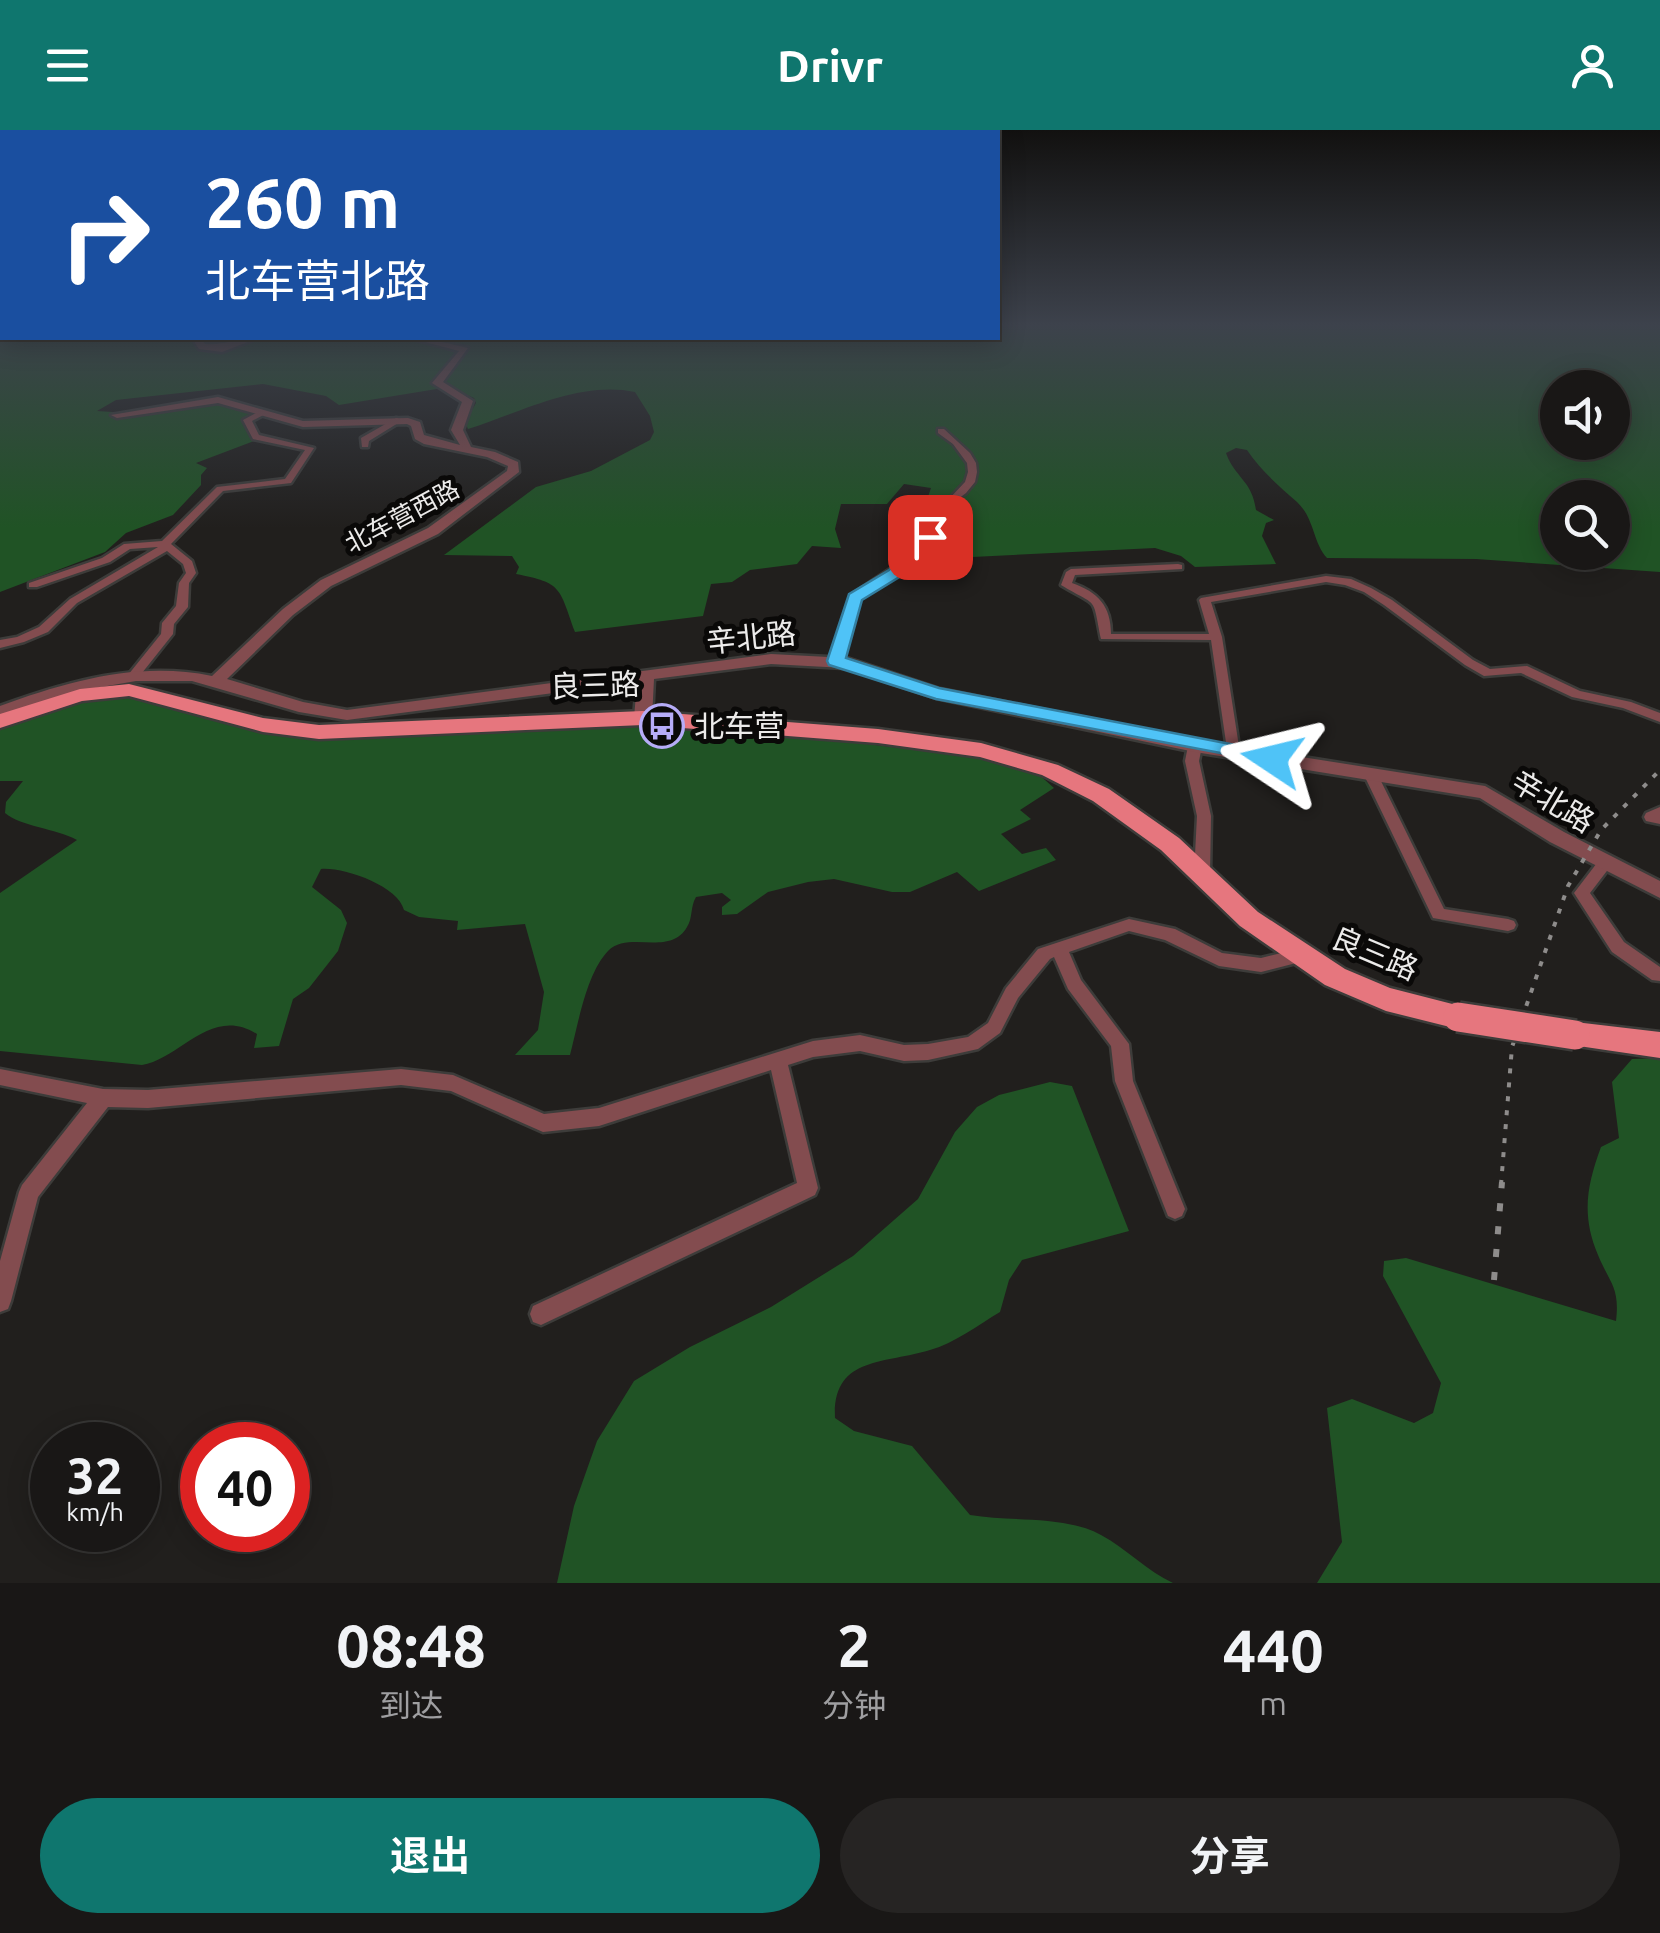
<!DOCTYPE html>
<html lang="zh">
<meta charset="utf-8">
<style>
:root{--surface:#191716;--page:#262423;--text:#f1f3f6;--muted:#9f9fa1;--line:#373635;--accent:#0f766e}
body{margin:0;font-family:Ubuntu,"Noto Sans SC",sans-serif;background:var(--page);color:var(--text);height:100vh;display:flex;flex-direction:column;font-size:38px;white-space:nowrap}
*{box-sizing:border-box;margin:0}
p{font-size:32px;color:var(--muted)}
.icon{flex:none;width:55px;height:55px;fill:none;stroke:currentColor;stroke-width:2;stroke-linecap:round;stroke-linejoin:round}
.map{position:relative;height:1453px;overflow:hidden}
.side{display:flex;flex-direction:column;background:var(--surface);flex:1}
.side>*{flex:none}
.guide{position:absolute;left:0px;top:0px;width:1000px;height:210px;box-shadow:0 5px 25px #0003,0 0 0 2px var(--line);background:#1a4fa0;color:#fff;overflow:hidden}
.tools{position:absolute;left:1540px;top:240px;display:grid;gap:20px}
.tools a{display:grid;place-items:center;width:90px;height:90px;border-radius:50%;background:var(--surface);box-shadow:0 5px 25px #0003,0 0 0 2px var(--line);font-size:50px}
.speed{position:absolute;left:30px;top:1292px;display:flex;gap:20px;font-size:50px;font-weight:700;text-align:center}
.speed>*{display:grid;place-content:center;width:130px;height:130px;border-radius:50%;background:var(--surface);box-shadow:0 5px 25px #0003,0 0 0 2px var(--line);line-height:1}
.speed small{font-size:25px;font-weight:400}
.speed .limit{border:15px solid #d22;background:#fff;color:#111}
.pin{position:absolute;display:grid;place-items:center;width:85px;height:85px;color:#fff;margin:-42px;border-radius:20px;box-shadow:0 5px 15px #0006}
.me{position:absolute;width:110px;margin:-55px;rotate:280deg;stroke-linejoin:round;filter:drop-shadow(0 0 8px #0008)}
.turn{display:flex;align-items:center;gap:35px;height:210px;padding:0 40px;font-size:45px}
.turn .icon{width:130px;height:130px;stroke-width:2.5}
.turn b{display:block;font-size:70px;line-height:85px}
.eta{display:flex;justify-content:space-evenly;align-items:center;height:170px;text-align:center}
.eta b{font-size:60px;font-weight:700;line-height:70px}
.cta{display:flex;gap:20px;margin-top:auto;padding:20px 40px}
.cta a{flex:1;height:115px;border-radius:60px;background:var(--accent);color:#fff;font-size:40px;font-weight:700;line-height:115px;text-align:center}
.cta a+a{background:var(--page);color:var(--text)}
header{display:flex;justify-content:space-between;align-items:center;height:130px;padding:0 40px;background:var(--accent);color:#fff;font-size:45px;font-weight:700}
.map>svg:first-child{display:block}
.green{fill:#205325;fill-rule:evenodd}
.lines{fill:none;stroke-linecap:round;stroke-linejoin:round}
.minor-casing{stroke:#3d3c3a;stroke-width:5}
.tertiary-casing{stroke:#3d3c3a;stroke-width:5}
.primary-casing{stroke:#3d3c3a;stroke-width:5}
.minor{fill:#834c4f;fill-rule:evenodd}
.tertiary{fill:#834c4f;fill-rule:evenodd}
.primary{fill:#e6767e;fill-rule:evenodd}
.rail-far1{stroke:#8e8c8b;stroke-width:4;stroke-dasharray:5 9;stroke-linecap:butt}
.rail{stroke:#8e8c8b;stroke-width:6;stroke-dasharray:8 15;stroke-linecap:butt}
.primary-bridge-casing{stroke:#3d3c3a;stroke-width:34;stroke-linecap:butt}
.primary-bridge{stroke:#e6767e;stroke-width:29}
.route{fill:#4fc3f7;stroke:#337fa1;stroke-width:2.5}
.labels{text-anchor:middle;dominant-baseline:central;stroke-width:10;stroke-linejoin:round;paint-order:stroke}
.far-street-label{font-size:25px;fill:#ecebea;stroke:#0a0908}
.street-label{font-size:30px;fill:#ecebea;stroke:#0a0908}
.poi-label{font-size:30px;fill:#ecebea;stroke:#0a0908;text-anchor:start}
</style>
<header><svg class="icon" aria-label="menu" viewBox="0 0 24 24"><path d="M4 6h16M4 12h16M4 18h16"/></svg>Drivr<svg class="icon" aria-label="person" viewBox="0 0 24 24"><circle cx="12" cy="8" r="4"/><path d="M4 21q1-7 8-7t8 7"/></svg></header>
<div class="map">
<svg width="1660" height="1453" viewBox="0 0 1660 1453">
<rect width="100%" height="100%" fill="#211f1d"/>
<g class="green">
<path d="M0 195 2 208H998V195H1660V442L1476 429 1327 428C1312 411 1315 389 1297 372 1279 356 1261 341 1247 320L1236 318 1226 323C1235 348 1252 350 1256 380L1274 390 1266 393 1262 406 1276 434 1195 437 1181 426 1155 418 932 429 919 393 931 358 904 354 887 374H841L835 399 841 418 812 416 797 434 750 440 732 452 711 454 703 486 575 502C559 458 563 453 516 444L519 437 512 426 444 425 536 357 591 341 650 310 654 302 650 286 635 262C580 250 519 283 468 299L465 292 476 273 474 268 449 257 339 275 326 266 263 254 116 270 97 281 128 283 213 271 260 281 248 287 250 299 262 308 196 333 207 338 201 345V355L173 385 126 403 105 422 0 462ZM1558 258H1612V312H1558ZM1558 368H1612V422H1558Z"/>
<path d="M122 566 256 598 604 591 735 598 991 629 1035 641 1054 658 1020 680 1031 689 1001 704 1022 724 1046 718 1056 730 979 761 957 742 910 762H892L834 749 808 752 768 762 737 784 722 785V777L731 770 722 763 696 767C690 777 693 788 687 797 670 827 629 800 608 821 586 844 578 895 570 925H515L538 900 544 862 525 794 457 800 458 791 419 787 404 780C398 756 344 737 321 739L312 757 341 780 347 793 338 821 309 858 293 869 279 916 254 918 257 904C211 875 180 929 142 935L0 921V763L77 710C55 698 22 697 5 683L6 672 23 651H0V596L63 576Z"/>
<path d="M1660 928V1453H1317L1342 1412 1327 1278 1352 1269 1414 1293 1433 1283 1441 1253 1383 1146 1384 1131 1406 1128 1616 1191C1620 1157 1610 1154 1598 1125 1581 1085 1587 1055 1601 1017L1619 1008 1612 952 1632 929Z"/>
<path d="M1050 952 1072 956 1129 1101 1022 1130 1009 1150 1000 1182C978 1195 955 1213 930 1220 885 1234 832 1226 835 1288L854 1301 912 1316 970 1385C1012 1392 1065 1385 1101 1405 1127 1419 1147 1441 1173 1453H557L574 1376 597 1311 634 1251 690 1217 771 1177 853 1126 918 1069 955 1002 977 977 999 965Z"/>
</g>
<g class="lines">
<g class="minor-casing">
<g id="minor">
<path d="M260 281 267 283 252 291 259 305 314 318 291 353 223 361 171 414 192 431 196 443 189 453 188 477 174 494 173 504 138 548H130L128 545 161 504 162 493 176 476 179 453 186 443 183 434 167 421 77 473 48 502 24 512 0 518V510L17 507 39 497 70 469 158 417 130 419 110 432 37 457H29V453L102 428 124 414 162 411 217 357 285 349 305 320 253 309 243 290Z"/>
<path d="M396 288 403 290 369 311 368 317H362L361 308Z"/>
<path d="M938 299H944L970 323 976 333 977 342 975 352 966 363 941 382 934 407 916 431 860 469 842 531 840 534H832L830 531 851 465 908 427 924 407 934 379 949 369 965 352 968 342 967 333 953 314 938 303Z"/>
<path d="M1178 434 1182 435V439L1075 445 1072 453C1098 462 1111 476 1111 504H1209L1199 470 1201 468 1326 446 1351 449 1371 458 1392 470 1473 530 1490 539 1527 536 1580 561 1631 572 1660 583V592L1623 578 1572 567 1521 543 1484 546 1465 535 1384 475 1364 462 1345 455 1326 452 1211 472 1222 507 1240 623 1238 626H1228L1211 510 1101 509C1092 464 1099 478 1061 455L1066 442 1071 439Z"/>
<path d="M1195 612 1202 616 1199 631 1211 686 1210 744 1207 748H1197L1194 744 1197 686 1185 631 1188 616Z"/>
<path d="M1371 640 1378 645 1444 779 1508 789 1514 791 1516 795 1514 799 1508 801 1433 788 1364 645Z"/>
<path d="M1660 677V694L1646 691 1644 687 1646 683Z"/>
<path d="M1605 727 1613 733 1590 763 1624 812 1660 837V851L1652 850 1612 822 1574 763 1600 729Z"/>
<path d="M1129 789 1175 799 1222 823 1261 828 1298 819 1304 821 1306 826 1304 831 1261 842 1219 836 1165 810 1129 801 1069 822 1081 850 1129 914 1133 951 1185 1079 1182 1086 1175 1089 1168 1086 1115 951 1111 916 1068 859 1054 827 1050 829 1018 868 1000 903 978 919 928 930 904 931 860 921 813 927 788 935 818 1058 815 1065 541 1195 533 1192 530 1184 533 1176 797 1053 771 940 599 996 543 1002 451 961 401 955 148 978 108 977 38 1067 11 1171 8 1179 0 1182V1131L19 1062 22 1055 87 973 0 955V939L103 959 148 960 401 939 453 945 544 984 599 978 813 911 860 905 904 915 928 914 968 907 988 893 1006 858 1038 819Z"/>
</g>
</g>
<g class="tertiary-casing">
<g id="tertiary">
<path d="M192 208H200L205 214C224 216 239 207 258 208L222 222 199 219Z"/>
<path d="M410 208H425L468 218 443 252 473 271 463 300 471 317 495 322 518 332 519 342 438 404 331 456 293 485 227 549 303 572 347 580 771 524 847 528 940 559 1195 610 1485 656 1564 702 1660 751V768L1550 712 1480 668 1195 622 936 568 845 538 771 534 654 549 652 588 643 593 634 588 637 552 347 590 299 582 192 551H136L84 560 0 587V576C69 551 139 531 212 546L283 479 321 450 428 398 507 341 508 336 487 327 424 314 415 309 411 296 407 294 303 297 218 273 117 288 111 285 218 267 303 291 408 288 420 292 424 305 460 315 451 300 462 272 432 253 459 221Z"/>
</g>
</g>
<g class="primary-casing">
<g id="primary">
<path d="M129 554 263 588 319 595 643 581 878 599 981 613 1058 635 1109 659 1179 708 1258 782 1345 839 1390 858 1468 878 1473 887 1468 896 1458 899 1386 881 1325 855 1240 796 1161 720 1093 671 1042 645 980 627 878 613 643 595 319 609 263 602 129 566 82 571 0 598V584L80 559Z"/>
<path d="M1575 892 1660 902V928L1565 914 1560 905 1565 896Z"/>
</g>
</g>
<use href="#minor" class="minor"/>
<use href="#tertiary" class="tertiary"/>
<use href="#primary" class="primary"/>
<path class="rail-far1" d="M1501 1055 1512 917 1568 756 1601 700 1660 640"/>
<path class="rail" d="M1494 1150 1502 1052"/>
<g class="primary-bridge-casing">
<path id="primary-bridge" d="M1458 887 1575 905"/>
</g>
<use href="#primary-bridge" class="primary-bridge"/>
</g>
<linearGradient id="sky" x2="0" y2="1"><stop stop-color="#121110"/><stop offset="0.49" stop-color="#3d424c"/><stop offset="1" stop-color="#3d424c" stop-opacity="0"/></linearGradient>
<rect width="1660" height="398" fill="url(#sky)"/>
<path class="route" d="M924 403 937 407 901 446 862 470 846 528 939 558 1272 622 1279 624V634L936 569 829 535 827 531 849 464 889 440Z"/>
<defs>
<g id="bus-ring" transform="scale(2.25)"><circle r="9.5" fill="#0a0908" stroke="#b6acf8" stroke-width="1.5"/><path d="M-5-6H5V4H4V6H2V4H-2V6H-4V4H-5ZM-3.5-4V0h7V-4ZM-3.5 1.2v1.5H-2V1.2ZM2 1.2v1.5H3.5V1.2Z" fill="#b6acf8"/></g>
</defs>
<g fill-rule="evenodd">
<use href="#bus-ring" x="662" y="596"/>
</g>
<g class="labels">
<g class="far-street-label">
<text transform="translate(402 386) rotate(-28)">北车营西路</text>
</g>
<g class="street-label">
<text transform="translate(751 507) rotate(-6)">辛北路</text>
<text transform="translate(595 555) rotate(-2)">良三路</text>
<text transform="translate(1553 671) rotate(31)">辛北路</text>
<text transform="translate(1375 823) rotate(23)">良三路</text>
</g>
<g class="poi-label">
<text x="694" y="596">北车营</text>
</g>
</g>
</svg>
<div class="tools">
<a><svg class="icon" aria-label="sound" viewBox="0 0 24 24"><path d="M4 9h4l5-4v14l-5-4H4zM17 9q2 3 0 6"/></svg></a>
<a><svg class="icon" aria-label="search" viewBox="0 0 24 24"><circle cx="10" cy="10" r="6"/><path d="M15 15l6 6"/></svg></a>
</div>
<div class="speed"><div>32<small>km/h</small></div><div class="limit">40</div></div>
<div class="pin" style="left:930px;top:407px;background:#d93025"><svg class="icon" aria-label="arrive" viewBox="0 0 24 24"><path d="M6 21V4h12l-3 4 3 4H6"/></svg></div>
<svg class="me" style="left:1272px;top:629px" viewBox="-20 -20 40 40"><path d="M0-17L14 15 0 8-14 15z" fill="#4fc3f7" stroke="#fff" stroke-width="4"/></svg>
<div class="guide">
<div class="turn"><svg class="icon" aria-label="right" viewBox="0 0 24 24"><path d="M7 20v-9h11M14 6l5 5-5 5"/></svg><div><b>260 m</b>北车营北路</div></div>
</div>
</div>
<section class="side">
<div class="eta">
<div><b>08:48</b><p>到达</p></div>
<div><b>2</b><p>分钟</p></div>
<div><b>440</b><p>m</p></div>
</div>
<div class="cta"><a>退出</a><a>分享</a></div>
</section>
